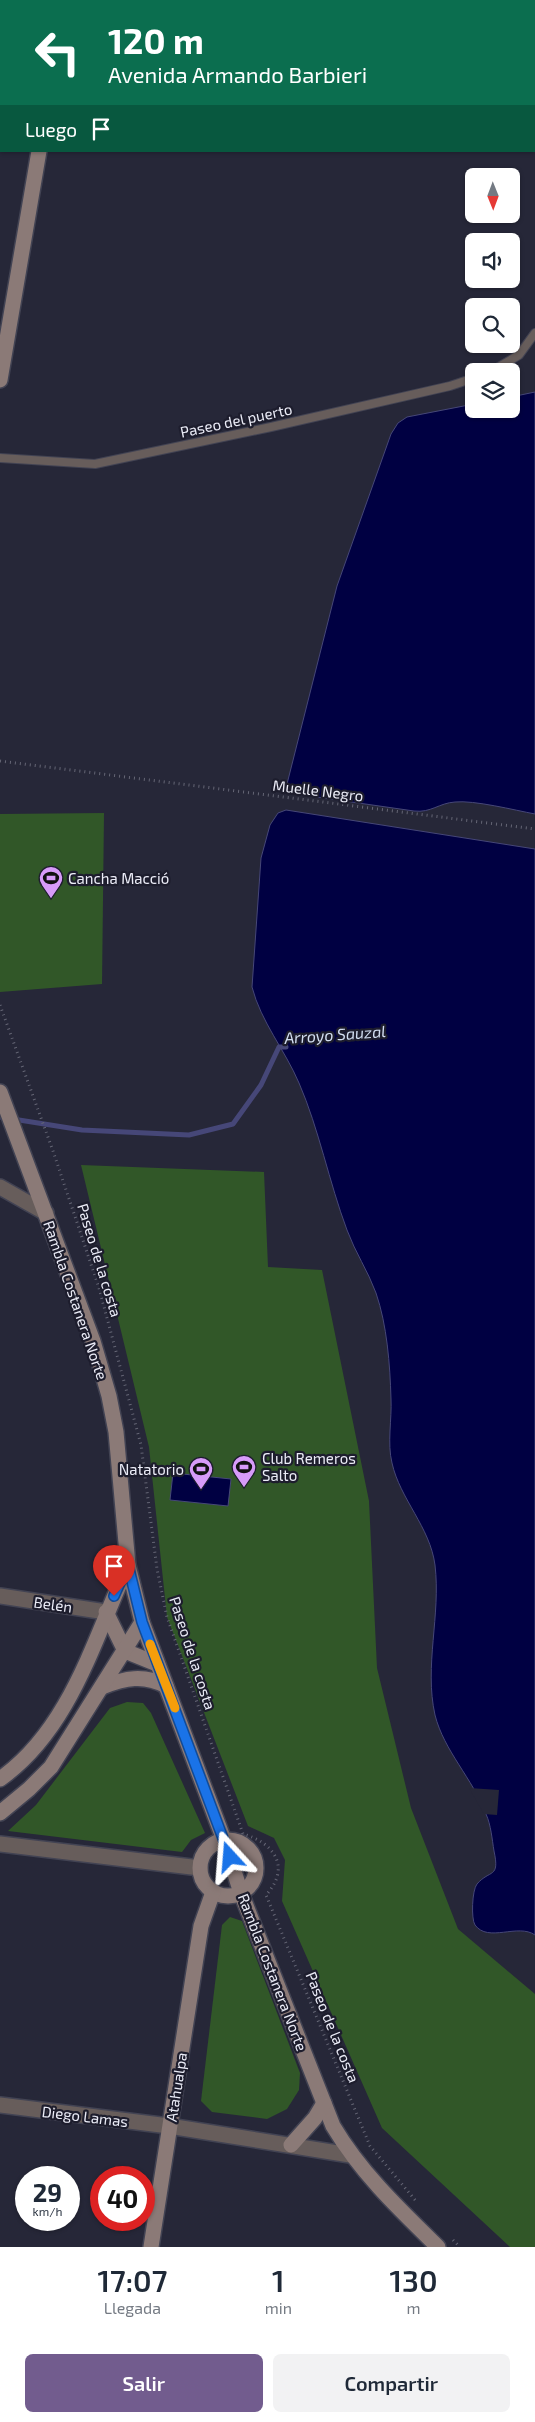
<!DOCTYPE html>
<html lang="es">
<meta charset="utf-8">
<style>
:root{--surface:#fff;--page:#f2f2f3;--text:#1f2937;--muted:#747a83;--accent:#725c8e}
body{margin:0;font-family:"Exo 2",sans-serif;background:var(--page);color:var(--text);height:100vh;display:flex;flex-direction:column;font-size:19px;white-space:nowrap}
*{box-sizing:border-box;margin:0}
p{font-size:16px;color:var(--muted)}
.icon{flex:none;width:28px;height:28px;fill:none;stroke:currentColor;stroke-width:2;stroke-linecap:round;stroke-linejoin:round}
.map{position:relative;height:2247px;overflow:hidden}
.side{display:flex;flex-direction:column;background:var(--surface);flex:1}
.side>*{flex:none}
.top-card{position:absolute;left:0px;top:0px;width:535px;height:152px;box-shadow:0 1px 4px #0004;background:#0b6e4f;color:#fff;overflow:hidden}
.needle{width:32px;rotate:179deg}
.controls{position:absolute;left:465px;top:168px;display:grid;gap:10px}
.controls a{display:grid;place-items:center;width:55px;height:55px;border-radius:8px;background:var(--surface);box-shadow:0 1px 4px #0004;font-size:25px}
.speed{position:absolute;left:15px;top:2166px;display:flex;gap:10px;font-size:25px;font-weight:700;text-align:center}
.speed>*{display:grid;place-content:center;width:65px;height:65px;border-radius:50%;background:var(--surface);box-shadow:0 1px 4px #0004;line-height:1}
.speed small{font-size:12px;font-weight:400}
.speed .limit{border:8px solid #d22;background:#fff;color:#111}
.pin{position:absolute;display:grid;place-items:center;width:42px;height:42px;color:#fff;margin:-51px -21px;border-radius:50% 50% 50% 0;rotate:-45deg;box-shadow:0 0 5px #0007}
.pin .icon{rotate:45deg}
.me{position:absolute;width:55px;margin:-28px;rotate:341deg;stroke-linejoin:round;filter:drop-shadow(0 0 4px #0008)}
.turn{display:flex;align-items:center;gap:18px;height:105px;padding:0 25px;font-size:22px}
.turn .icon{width:65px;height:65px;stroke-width:2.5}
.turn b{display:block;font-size:35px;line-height:42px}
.then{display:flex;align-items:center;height:48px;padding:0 25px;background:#0003;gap:10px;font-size:19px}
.eta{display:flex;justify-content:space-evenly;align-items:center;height:85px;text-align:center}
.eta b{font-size:30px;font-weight:600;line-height:35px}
.cta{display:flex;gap:10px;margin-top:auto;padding:10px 25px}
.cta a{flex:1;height:58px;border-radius:8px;background:var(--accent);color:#fff;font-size:20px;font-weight:600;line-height:58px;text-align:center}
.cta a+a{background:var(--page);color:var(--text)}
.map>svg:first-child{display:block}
.green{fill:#315728}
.water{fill:#000042;stroke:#464778}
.pier{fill:#262738}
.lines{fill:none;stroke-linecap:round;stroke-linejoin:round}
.stream{stroke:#464778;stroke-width:5}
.lane-casing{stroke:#424353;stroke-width:10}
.street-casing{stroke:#424353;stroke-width:18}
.secondary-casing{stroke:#424353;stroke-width:18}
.path{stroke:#656675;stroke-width:3;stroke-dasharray:1 4;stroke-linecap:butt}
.lane{stroke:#675d5b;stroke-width:8}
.street{stroke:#675d5b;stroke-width:15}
.secondary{stroke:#8b7a77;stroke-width:15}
.route-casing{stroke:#114b97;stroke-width:12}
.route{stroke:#1a73e8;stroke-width:9}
.slow{stroke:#f59e0b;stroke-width:9}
.labels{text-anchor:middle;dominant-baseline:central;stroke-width:4.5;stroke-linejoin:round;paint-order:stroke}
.street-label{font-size:15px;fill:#ebecf7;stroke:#1d1d2d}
.poi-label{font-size:15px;fill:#ebecf7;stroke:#1d1d2d;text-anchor:start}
.water-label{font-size:16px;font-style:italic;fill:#d3def2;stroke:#1d1d2d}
</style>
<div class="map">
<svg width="535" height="2247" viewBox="0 0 535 2247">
<rect width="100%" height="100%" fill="#262738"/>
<g class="green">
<path d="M104 813 102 984 0 992V814Z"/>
<path d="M81 1165 264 1172 268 1267 322 1270 369 1501 377 1668 411 1808 458 1929 535 1994V2247H510L382 2128 282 1901 285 1860 274 1838 248 1826 167 1617 149 1447Z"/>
<path d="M127 1702 143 1703 151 1713 205 1833 191 1840 182 1852 8 1831 36 1805 110 1708Z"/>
<path d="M230 1917 242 1921 300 2073 299 2090 287 2109 267 2119 212 2112 201 2101 222 1925Z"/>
</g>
<g class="water">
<path d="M5 0H535V46L534 1Z"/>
<path d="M535 392V814C514 810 474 800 455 802 439 803 431 813 414 811L296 794 287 784 337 586 391 434 398 423 407 417 474 404V409H511V397Z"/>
<path d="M286 810 535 849V1935C518 1923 488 1943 475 1925 471 1919 472 1890 477 1884 490 1869 500 1879 494 1851 492 1839 491 1825 486 1814 473 1779 444 1751 435 1715 424 1666 441 1615 435 1565 430 1527 400 1499 392 1463 387 1443 392 1419 391 1399 390 1364 387 1325 376 1293 368 1271 355 1252 347 1230 329 1182 319 1129 299 1083 285 1050 261 1022 252 987L261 858 270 825 278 813Z"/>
<path d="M173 1473 231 1479 228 1506 170 1500Z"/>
</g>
<path class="pier" d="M469 1788 499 1790 497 1815 484 1814Z"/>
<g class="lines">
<path class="stream" d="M0 1117 82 1130 189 1135 233 1124 261 1085 279 1047H286"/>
<g class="lane-casing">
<g id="lane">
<path d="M492 371 519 355 535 333"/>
<path d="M0 458 95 464 271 427 450 386 474 378"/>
</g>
</g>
<g class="street-casing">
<g id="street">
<path d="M0 1187 46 1213"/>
<path d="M0 1596 106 1612"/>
<path d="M0 1844 200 1868"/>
<path d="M0 2105 169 2126 350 2155"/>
</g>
</g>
<g class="secondary-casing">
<g id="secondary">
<path d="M0 20 1 21"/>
<path d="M0 380 39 151"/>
<path d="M0 1092 93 1341 109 1396 116 1432 128 1565 142 1622 224 1840 241 1893 333 2126C361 2173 399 2209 438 2247"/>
<path d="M106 1612 125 1651 157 1664"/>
<path d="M102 1687C125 1678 144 1674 166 1686"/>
<path d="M0 1779C70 1730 94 1639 128 1565"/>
<path d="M0 1813 29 1789 51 1767 142 1622"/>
<circle cx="228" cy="1868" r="28"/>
<path d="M291 2145 315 2118 324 2103"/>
<path d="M151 2247 201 1926 213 1892"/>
</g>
</g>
<g class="path">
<path d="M0 761 535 829"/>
<path d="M0 1005 53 1151 99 1288 141 1445 157 1569 167 1617 243 1834C275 1843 291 1868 266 1895L370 2146 416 2201"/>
<path d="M453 2240 460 2247"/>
</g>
<use href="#lane" class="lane"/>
<use href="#street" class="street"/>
<use href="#secondary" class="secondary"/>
</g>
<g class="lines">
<g class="route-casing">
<path id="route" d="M114 1596 128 1565 142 1622 230 1857"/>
</g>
<use href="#route" class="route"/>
<path class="slow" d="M150 1644 175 1708"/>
</g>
<defs>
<g id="stadium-pin" transform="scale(1.25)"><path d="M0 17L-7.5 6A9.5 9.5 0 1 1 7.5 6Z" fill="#d79bf9" stroke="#1d1d2d"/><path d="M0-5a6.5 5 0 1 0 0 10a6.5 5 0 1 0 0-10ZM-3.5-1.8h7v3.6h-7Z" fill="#111"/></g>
</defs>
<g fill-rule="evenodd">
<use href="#stadium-pin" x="51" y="878"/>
<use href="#stadium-pin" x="244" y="1467"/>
<use href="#stadium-pin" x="201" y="1469"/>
</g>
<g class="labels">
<g class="street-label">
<text transform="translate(236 420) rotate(-12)">Paseo del puerto</text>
<text transform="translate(318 790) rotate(7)">Muelle Negro</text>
<text transform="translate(100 1260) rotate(73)">Paseo de la costa</text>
<text transform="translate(76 1300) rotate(71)">Rambla Costanera Norte</text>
<text transform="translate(53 1604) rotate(8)">Belén</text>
<text transform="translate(193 1653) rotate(72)">Paseo de la costa</text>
<text transform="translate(273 1972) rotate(69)">Rambla Costanera Norte</text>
<text transform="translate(333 2027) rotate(68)">Paseo de la costa</text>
<text transform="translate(176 2087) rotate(-81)">Atahualpa</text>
<text transform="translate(85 2116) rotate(7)">Diego Lamas</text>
</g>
<g class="poi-label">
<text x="68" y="878">Cancha Macció</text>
<text x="262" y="1458">Club Remeros<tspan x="262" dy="17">Salto</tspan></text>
<text x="184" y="1469" text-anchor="end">Natatorio</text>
</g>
<g class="water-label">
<text transform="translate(335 1034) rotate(-4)">Arroyo Sauzal</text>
</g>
</g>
</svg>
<div class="controls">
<a><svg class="needle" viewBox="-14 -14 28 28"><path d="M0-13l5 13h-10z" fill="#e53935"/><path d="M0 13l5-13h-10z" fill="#747a83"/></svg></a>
<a><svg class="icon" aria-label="sound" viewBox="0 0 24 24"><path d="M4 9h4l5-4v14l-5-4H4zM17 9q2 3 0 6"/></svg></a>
<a><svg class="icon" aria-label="search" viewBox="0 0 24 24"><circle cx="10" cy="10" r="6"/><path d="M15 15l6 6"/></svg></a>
<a><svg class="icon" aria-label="layers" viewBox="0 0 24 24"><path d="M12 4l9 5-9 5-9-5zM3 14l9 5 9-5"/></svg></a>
</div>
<div class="speed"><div>29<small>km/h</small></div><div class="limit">40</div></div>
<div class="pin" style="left:114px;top:1596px;background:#d93025"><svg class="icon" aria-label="arrive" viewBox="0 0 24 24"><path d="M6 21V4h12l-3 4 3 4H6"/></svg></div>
<svg class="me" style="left:230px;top:1857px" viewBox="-20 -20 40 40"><path d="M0-17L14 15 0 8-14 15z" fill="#1a73e8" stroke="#fff" stroke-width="4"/></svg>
<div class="top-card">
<div class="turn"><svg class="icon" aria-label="left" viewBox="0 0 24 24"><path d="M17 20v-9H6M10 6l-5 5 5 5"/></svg><div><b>120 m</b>Avenida Armando Barbieri</div></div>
<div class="then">Luego<svg class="icon" aria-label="arrive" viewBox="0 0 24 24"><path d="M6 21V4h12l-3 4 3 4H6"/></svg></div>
</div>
</div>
<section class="side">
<div class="eta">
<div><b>17:07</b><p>Llegada</p></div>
<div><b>1</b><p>min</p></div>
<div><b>130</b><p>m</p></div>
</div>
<div class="cta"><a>Salir</a><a>Compartir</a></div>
</section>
